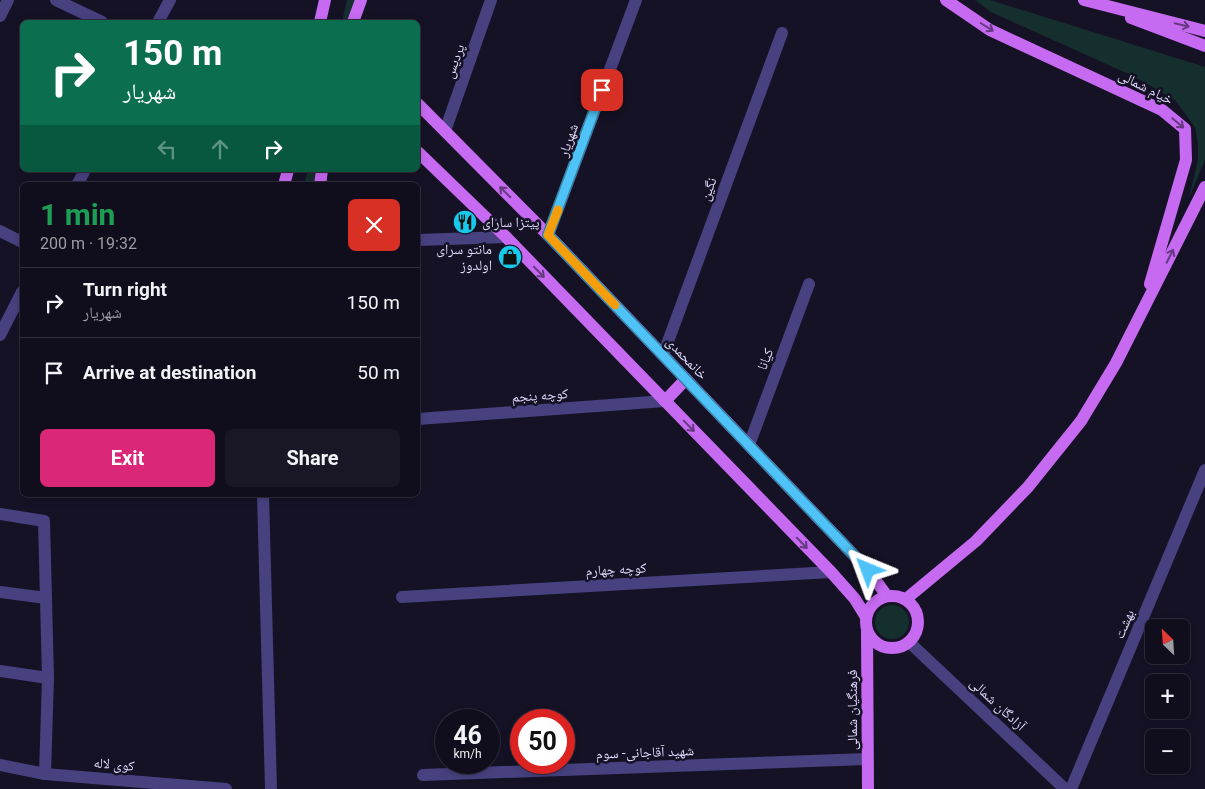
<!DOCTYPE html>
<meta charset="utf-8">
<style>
:root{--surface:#100e1c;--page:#191725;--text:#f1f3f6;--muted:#9c9ca3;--line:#302e3b;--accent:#db2777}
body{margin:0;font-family:Roboto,"Noto Naskh Arabic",sans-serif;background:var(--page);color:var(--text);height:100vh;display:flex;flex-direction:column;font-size:19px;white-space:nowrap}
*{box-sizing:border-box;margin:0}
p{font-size:16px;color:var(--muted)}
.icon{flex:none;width:28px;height:28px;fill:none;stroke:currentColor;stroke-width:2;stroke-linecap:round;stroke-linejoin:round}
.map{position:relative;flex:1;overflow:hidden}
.sheet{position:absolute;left:20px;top:182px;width:400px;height:315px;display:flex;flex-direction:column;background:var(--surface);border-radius:8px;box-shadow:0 2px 8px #0003,0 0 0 1px var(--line)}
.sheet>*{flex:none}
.hud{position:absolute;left:20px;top:20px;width:400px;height:152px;border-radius:8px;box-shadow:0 2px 8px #0003,0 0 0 1px var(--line);background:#0b6e4f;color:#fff;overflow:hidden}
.needle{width:32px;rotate:335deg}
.controls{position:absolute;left:1145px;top:619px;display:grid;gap:10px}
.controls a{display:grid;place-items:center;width:45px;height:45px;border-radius:8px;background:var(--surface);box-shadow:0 2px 8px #0003,0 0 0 1px var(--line);font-size:25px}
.speed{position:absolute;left:435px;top:709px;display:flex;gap:10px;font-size:25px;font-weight:700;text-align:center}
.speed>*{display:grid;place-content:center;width:65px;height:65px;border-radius:50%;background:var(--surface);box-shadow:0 2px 8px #0003,0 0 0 1px var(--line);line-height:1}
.speed small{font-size:12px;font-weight:400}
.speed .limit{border:8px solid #d22;background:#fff;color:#111}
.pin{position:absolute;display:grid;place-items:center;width:42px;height:42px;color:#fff;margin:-21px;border-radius:10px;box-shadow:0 2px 8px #0006}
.me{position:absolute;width:55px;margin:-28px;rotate:316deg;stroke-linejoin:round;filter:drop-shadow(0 0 4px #0008)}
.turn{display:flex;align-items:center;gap:18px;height:105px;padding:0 20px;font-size:22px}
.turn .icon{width:65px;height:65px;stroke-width:2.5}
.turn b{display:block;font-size:35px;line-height:42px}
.lanes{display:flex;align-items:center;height:48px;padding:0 20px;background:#0003;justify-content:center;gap:25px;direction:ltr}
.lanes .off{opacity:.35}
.round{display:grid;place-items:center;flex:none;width:52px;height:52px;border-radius:8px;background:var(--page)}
.summary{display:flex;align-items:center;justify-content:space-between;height:85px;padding:0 20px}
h1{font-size:30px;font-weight:700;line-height:38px;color:#1e9e55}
.primary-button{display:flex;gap:10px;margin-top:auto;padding:10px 20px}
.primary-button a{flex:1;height:58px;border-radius:8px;background:var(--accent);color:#fff;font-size:20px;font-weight:700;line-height:58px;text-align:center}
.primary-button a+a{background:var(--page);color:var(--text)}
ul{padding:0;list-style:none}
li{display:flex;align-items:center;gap:15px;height:70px;padding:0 20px;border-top:1px solid var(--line)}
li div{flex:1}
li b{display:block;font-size:19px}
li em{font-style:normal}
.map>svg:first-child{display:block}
.green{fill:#152f2f}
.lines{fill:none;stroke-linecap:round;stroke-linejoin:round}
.minor{stroke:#474180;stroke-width:12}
.major{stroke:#c76af2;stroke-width:12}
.oneway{stroke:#663a82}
.route-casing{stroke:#337fa1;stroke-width:12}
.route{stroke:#4fc3f7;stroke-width:9}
.slow{stroke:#f59e0b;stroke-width:9}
.labels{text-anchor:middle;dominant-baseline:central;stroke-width:5;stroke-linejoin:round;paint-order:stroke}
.street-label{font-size:14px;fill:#dfdafc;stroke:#161226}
.poi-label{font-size:14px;fill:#dfdafc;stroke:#161226;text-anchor:start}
</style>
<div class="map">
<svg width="1205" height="789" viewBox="0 0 1205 789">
<rect width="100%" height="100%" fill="#161226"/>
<g class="green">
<path d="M347 0H355L349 22H342Z"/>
<path d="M975 0H990L1205 67V160L1189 198 1198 160V144L1195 127 1175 100 1133 76 991 12Z"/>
<path d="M308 170H316L313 185H304Z"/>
<circle cx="892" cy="622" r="17"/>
</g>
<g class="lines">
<g class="minor">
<path d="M56 0 102 22"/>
<path d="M0 16 8 0"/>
<path d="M158 22 170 0"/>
<path d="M445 131 491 0"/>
<path d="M77 185 85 170"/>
<path d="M0 231 22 242"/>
<path d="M548 235 636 0"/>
<path d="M418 240 506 237"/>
<path d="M0 335 22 292"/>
<path d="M663 355 782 33"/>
<path d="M418 419 665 401"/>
<path d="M749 445 809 284"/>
<path d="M263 495 271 789"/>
<path d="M0 514 44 521 48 678 45 774"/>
<path d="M0 592 46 598"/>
<path d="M402 597 831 572"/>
<path d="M909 642 1065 789"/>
<path d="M0 671 48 678"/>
<path d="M0 765 45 774 226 789"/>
<path d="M423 775 867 759"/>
<path d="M1071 789 1205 470"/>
</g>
<g class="major">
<path d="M946 0 990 30 1162 110 1185 129 1186 160 1150 284"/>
<path d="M1084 0 1205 31"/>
<path d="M1131 18 1205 46"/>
<path d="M320 22 325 0"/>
<path d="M353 22 361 0"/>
<path d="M418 104 552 239 868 570 887 596"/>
<path d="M418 152 506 237 831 572 855 599 866 617"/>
<path d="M284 185 288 170"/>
<path d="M320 185 322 170"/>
<path d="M665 401 686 379"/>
<circle cx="892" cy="622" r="26"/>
<path d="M906 599 976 541 1028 487 1081 421 1116 363 1205 187"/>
<path d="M867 632 868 789"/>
</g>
</g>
<defs><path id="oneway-shaft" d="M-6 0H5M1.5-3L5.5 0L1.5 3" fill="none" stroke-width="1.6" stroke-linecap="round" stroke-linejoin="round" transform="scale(1.25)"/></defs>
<g class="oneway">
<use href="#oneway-shaft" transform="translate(1182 25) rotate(14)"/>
<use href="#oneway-shaft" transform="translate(987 27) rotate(32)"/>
<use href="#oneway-shaft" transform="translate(1178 123) rotate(40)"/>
<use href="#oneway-shaft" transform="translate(505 192) rotate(-135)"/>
<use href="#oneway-shaft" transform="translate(1170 256) rotate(-63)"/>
<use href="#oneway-shaft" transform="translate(539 272) rotate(46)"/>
<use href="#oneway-shaft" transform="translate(689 426) rotate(46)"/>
<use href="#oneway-shaft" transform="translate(802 543) rotate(46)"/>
</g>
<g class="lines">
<g class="route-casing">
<path id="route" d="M602 90 548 235 868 570"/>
</g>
<use href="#route" class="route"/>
<path class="slow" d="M558 210 548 235 615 305"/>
</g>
<defs>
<g id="restaurant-disc" transform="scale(1.25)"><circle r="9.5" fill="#17c9eb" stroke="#161226"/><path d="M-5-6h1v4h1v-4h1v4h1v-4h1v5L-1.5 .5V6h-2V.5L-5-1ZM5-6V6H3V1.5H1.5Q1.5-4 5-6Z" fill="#111"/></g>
<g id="shop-disc" transform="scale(1.25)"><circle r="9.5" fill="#17c9eb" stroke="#161226"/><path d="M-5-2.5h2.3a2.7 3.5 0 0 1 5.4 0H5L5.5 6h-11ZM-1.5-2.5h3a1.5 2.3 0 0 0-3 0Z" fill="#111"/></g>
</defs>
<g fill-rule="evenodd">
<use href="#restaurant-disc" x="465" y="222"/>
<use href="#shop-disc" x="510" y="257"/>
</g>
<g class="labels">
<g class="street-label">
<text transform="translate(454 61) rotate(-70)">پردیس</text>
<text transform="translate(1146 87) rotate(27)">خیام شمالی</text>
<text transform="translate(568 140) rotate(-70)">شهریار</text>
<text transform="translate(708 189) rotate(-70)">نگین</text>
<text transform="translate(687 358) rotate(46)">خانمحمدی</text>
<text transform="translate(765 359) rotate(-69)">کیانا</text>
<text transform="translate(540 395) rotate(-4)">کوچه پنجم</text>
<text transform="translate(616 569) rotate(-3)">کوچه چهارم</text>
<text transform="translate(1124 624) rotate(-67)">بهشت</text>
<text transform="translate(998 704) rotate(43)">آزادگان شمالی</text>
<text transform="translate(852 710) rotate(-90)">فرهنگیان شمالی</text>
<text transform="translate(645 752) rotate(-2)">شهید آقاجانی- سوم</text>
<text transform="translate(114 764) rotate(5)">کوی لاله</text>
</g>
<g class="poi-label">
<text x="482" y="222">پیتزا سارای</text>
<text x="492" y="249" text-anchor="end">مانتو سرای<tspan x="492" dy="16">اولدوز</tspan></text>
</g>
</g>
</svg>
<div class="controls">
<a><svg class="needle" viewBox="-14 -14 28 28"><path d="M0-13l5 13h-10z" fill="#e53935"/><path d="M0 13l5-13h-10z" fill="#9c9ca3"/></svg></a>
<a>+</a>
<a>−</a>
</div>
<div class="speed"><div>46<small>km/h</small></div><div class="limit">50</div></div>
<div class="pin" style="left:602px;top:90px;background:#d93025"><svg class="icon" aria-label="arrive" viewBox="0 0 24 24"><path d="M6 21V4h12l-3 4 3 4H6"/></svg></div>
<svg class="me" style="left:868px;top:570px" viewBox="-20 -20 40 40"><path d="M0-17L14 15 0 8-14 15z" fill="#4fc3f7" stroke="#fff" stroke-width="4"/></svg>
<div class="hud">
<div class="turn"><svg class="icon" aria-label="right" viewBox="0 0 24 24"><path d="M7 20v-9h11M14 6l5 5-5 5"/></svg><div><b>150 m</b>شهریار</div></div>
<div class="lanes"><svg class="icon off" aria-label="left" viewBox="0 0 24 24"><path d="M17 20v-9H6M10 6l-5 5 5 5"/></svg><svg class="icon off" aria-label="ahead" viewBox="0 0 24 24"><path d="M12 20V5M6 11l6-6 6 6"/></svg><svg class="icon" aria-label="right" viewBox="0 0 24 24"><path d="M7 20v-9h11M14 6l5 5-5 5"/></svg></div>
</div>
<section class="sheet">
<div class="summary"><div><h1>1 min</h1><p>200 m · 19:32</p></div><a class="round" style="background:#d93025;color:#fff"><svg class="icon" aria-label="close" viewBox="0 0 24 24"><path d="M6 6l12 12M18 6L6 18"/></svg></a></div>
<ul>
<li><svg class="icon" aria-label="right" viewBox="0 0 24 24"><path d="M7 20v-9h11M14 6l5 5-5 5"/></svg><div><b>Turn right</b><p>شهریار</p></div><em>150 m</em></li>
<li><svg class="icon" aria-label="arrive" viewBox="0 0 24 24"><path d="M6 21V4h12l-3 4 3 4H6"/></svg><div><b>Arrive at destination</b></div><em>50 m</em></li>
</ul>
<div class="primary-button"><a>Exit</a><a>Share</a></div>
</section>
</div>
